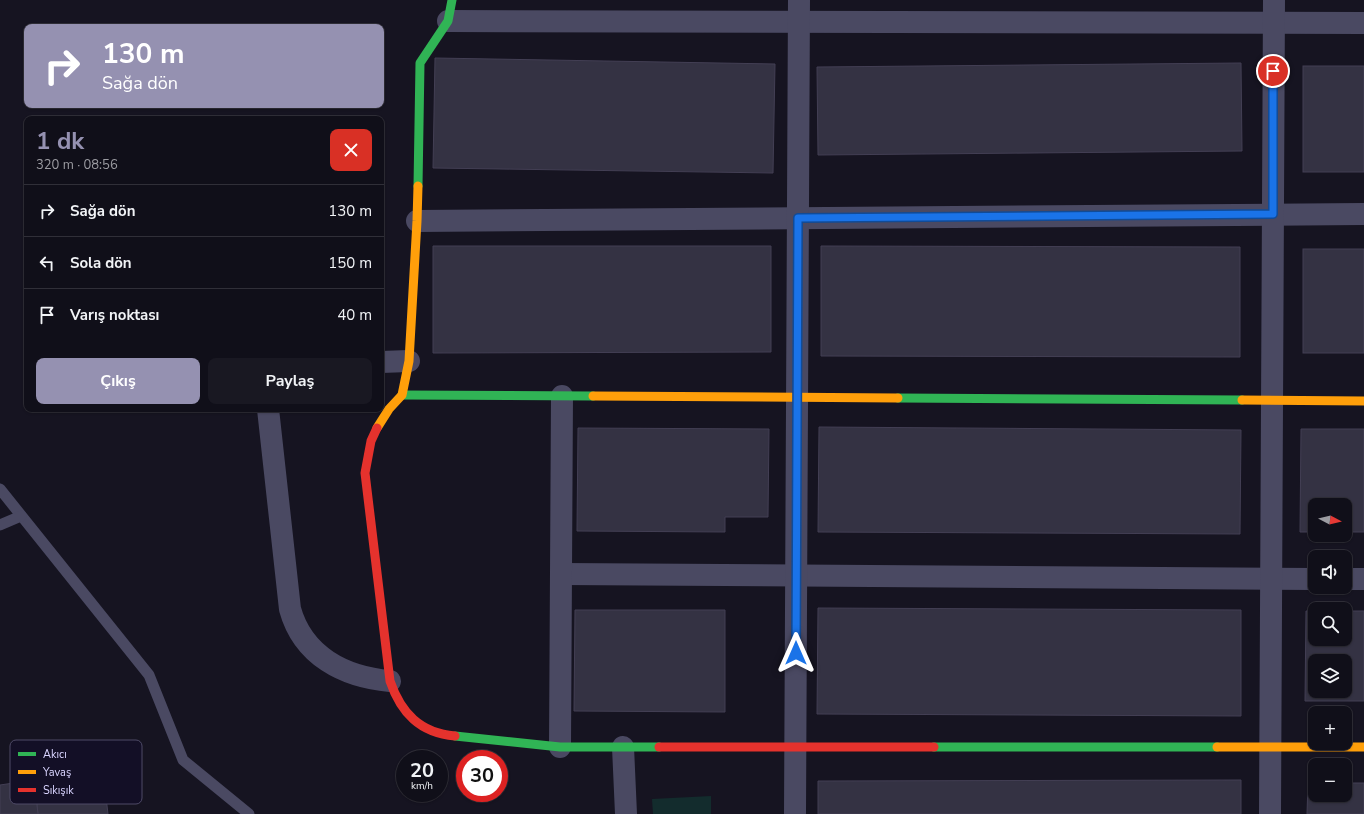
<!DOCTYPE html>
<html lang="tr">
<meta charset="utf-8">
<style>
:root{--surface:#100f19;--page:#191822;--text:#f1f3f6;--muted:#9c9ca2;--line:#302f38;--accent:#9591b1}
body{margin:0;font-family:"Nunito Sans",sans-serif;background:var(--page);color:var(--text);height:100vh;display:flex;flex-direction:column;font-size:15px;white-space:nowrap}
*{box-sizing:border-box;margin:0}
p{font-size:13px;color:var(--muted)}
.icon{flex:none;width:22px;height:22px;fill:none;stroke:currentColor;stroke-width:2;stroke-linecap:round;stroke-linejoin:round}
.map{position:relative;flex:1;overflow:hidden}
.panel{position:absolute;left:24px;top:116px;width:360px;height:296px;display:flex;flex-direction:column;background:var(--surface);border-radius:8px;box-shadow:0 1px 3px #0004,0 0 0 1px var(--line)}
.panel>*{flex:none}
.top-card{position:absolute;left:24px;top:24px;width:360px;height:84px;border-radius:8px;box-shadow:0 1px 3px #0004,0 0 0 1px var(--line);background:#9591b1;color:#fff;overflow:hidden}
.needle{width:26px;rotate:97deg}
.fabs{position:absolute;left:1308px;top:498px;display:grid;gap:8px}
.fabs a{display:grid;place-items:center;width:44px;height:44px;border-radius:8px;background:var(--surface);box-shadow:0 1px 3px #0004,0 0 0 1px var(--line);font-size:20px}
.speed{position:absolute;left:396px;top:750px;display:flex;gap:8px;font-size:20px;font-weight:700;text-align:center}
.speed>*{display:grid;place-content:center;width:52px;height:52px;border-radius:50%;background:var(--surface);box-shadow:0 1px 3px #0004,0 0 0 1px var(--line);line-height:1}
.speed small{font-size:10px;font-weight:400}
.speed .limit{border:6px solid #d22;background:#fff;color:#111}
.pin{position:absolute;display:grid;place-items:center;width:34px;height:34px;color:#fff;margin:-17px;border:2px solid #fff;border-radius:50%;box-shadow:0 1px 4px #0007}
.me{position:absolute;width:44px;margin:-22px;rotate:0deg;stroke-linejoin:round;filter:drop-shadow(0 0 3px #0008)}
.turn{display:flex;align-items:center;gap:14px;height:84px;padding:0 12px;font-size:18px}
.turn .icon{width:52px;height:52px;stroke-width:2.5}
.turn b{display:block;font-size:28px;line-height:34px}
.round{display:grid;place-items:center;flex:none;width:42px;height:42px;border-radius:8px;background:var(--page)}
.summary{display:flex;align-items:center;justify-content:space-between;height:68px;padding:0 12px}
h1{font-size:24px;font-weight:700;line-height:30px;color:var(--accent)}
.cta{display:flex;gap:8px;margin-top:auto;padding:8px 12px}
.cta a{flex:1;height:46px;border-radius:8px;background:var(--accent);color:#fff;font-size:16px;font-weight:700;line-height:46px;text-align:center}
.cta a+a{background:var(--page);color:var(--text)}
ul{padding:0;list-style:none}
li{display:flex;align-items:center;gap:12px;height:52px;padding:0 12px;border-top:1px solid var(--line)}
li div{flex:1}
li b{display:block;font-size:15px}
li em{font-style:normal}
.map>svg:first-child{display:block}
.green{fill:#132c2d}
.building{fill:#343243;stroke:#433f54;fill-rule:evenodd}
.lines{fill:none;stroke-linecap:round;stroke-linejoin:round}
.lane{stroke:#4a4962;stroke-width:11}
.street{stroke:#4a4962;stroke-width:22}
.fast{stroke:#30b455;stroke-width:9}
.slow{stroke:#ff9f0a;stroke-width:9}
.jam{stroke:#e5322d;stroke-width:9}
.route-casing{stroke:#114b97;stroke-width:10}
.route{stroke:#1a73e8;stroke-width:7}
.key{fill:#130f26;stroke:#4e4a67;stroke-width:1}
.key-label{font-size:11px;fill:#d9d4ff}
</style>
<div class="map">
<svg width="1364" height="814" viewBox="0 0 1364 814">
<rect width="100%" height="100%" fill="#161421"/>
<path class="green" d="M711 796V814H653L652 799Z"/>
<g class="building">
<path d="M435 58 775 64 773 173 433 168Z"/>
<path d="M1241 63 1242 151 818 155 817 67Z"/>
<rect x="1303" y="66" width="61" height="106"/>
<path d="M433 246H771V352L433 353Z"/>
<path d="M821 246 1240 247V357L821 356Z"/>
<rect x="1303" y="249" width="61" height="104"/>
<path d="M819 427 1241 430 1240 534 818 532Z"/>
<path d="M578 428 769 429 768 517H725V532L577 531Z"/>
<path d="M1301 429H1364V532H1345V505H1315V532H1300Z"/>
<path d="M818 608 1241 610V716L817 714Z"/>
<path d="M575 610H725V712L574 711Z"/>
<path d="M1306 611H1315V639H1345V611H1364V701H1305ZM1315 661H1345V691H1315Z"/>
<path d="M103 772 108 814H38L34 780Z"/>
<path d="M34 780 38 814H0V785Z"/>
<path d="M1241 780V814H818V781Z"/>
<path d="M1308 782H1315V795H1345V783H1364V814H1307Z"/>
</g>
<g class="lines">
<g class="lane">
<path d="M0 489 149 675 183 760 249 814"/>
<path d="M0 525 21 516"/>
</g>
<g class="street">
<path d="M448 21 1364 23"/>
<path d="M417 221 1364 214"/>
<path d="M381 362 409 361"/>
<path d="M268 409 290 609C303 656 344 677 390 681"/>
<path d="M561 574 1315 579"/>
<path d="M1345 579H1364"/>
<path d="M560 747 562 396"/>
<path d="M623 747 626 814"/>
<path d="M795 814 799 0"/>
<path d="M1270 814 1274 0"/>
</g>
<g class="fast">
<path d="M418 186 420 63 448 21 452 0"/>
<path d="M402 395 593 396"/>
<path d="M898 398 1242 400"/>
<path d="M455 736 560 747H659"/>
<path d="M934 747H1217"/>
</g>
<g class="slow">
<path d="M593 396 898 398"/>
<path d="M1242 400 1364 401"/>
<path d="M377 428 389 409 402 395 409 361 417 221 418 186"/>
<path d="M1217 747H1364"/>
</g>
<g class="jam">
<path d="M377 428 371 441 365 473 390 681C401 713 420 733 455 736"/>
<path d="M659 747H934"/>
</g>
</g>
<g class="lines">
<g class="route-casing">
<path id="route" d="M796 653 798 218 1273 214V71"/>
</g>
<use href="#route" class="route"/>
</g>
<rect x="10" y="740" width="132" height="64" rx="6" class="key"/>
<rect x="18" y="752" width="18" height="4" fill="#30b455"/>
<rect x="18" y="770" width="18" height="4" fill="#ff9f0a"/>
<rect x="18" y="788" width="18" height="4" fill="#e5322d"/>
<g class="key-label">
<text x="43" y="758">Akıcı</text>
<text x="43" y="776">Yavaş</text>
<text x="43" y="794">Sıkışık</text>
</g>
</svg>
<div class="fabs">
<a><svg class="needle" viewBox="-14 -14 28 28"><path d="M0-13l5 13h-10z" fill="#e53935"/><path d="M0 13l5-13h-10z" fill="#9c9ca2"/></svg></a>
<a><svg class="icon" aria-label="sound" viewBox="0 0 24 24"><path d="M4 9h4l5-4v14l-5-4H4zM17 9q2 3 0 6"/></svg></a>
<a><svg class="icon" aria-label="search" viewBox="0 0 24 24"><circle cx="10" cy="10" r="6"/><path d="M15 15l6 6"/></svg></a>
<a><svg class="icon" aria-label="layers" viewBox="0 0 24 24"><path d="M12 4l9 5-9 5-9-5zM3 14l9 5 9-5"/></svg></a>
<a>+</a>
<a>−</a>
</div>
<div class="speed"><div>20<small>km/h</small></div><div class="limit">30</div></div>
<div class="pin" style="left:1273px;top:71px;background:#d93025"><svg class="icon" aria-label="arrive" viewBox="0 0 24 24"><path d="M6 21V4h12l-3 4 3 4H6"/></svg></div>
<svg class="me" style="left:796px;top:653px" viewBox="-20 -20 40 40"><path d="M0-17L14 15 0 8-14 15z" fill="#1a73e8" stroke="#fff" stroke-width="4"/></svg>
<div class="top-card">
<div class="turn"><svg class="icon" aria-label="right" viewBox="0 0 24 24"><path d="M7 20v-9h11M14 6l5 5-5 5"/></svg><div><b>130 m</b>Sağa dön</div></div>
</div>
<section class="panel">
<div class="summary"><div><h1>1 dk</h1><p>320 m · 08:56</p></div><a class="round" style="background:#d93025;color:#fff"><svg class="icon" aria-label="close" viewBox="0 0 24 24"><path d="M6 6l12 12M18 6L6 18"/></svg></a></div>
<ul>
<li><svg class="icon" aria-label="right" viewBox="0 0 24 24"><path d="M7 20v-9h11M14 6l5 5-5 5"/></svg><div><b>Sağa dön</b></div><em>130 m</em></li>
<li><svg class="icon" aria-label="left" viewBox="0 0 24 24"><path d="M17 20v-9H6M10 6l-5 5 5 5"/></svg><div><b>Sola dön</b></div><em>150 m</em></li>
<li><svg class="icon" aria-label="arrive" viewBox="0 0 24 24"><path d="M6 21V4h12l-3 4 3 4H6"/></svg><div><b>Varış noktası</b></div><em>40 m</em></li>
</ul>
<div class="cta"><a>Çıkış</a><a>Paylaş</a></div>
</section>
</div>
